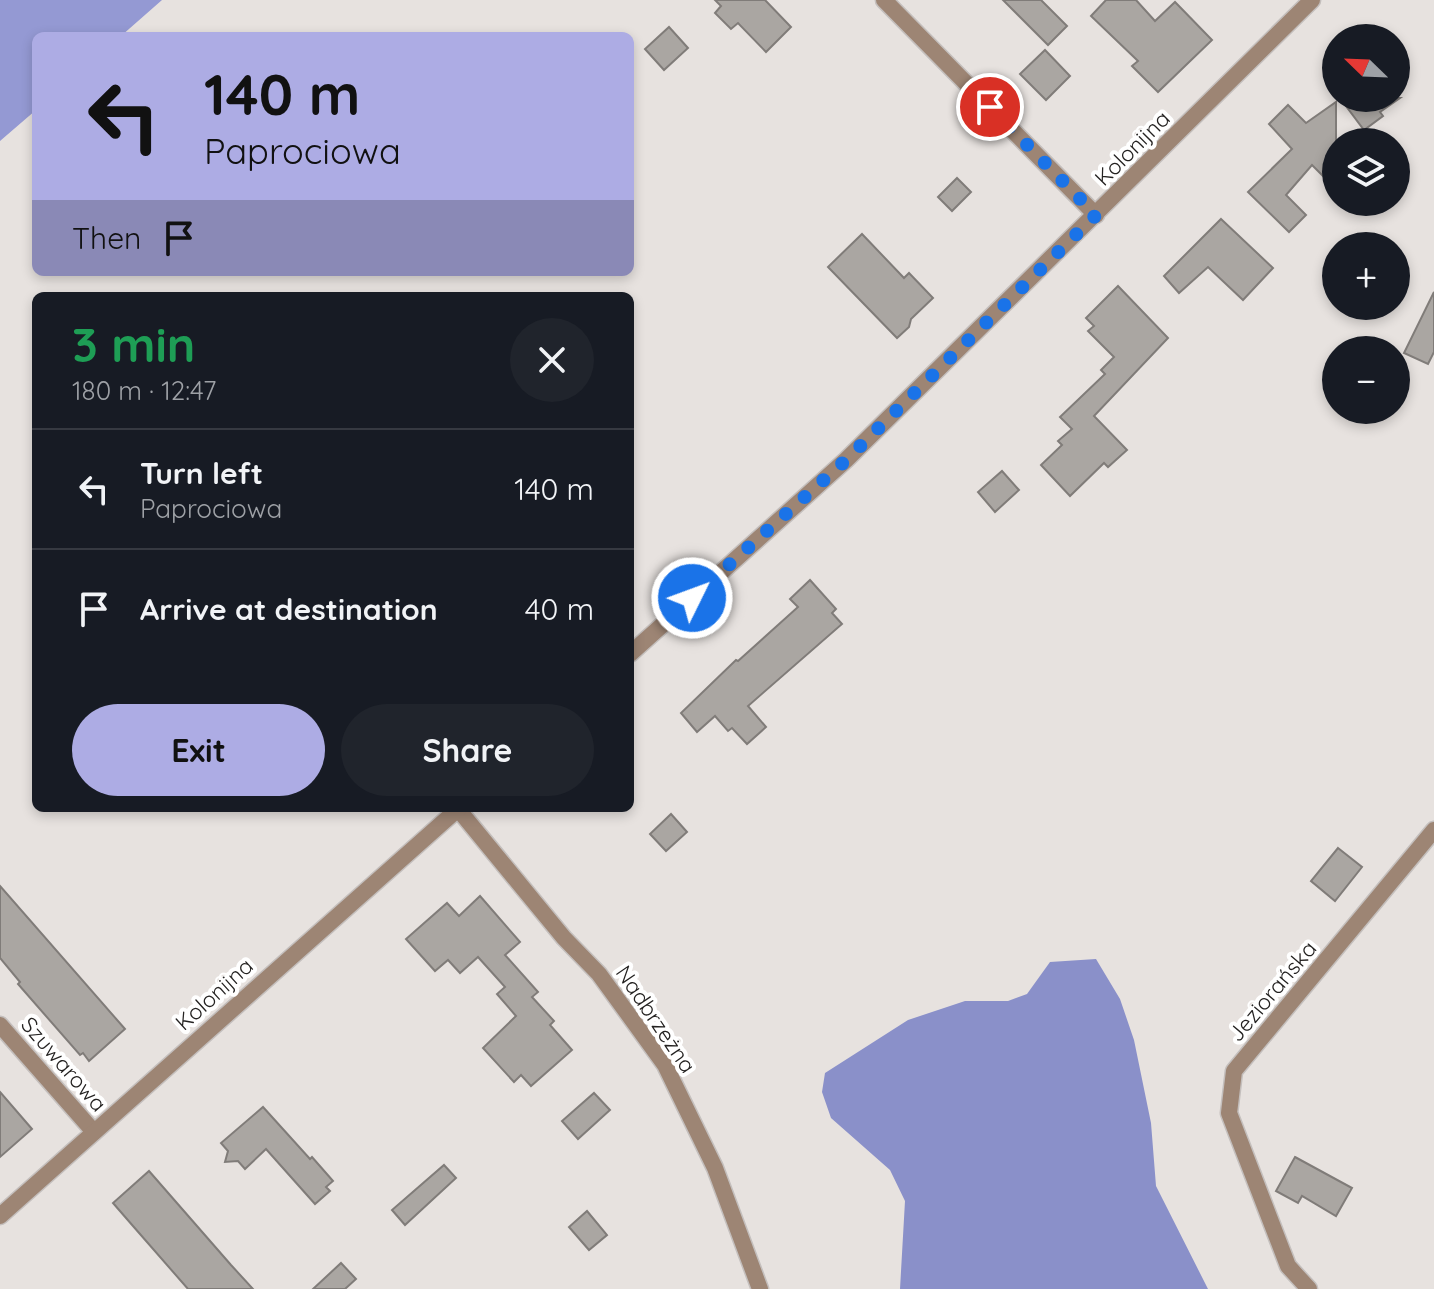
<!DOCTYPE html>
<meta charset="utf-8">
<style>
:root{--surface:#171b24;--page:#20242c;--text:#f1f3f6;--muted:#9ea1a6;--line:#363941;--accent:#adace4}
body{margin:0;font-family:Quicksand,sans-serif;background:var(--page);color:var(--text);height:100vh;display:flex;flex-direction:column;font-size:30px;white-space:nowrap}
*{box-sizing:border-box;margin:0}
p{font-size:26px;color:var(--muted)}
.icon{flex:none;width:44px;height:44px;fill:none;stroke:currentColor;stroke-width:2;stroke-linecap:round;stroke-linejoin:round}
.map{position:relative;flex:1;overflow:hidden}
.sheet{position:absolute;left:32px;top:292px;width:602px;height:520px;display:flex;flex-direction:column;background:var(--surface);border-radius:12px;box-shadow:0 4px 12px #0003}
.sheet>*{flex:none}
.banner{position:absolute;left:32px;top:32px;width:602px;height:244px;border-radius:12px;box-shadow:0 4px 12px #0003;background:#adace4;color:#111;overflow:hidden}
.needle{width:52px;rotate:293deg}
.tools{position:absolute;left:1322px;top:24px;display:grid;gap:16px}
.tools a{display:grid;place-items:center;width:88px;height:88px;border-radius:50%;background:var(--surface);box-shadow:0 4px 12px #0003;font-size:40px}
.pin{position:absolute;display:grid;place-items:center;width:68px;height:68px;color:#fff;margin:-34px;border:4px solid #fff;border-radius:50%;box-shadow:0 2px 8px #0007}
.me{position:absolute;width:88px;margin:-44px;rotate:48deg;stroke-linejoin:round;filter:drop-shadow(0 0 6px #0008)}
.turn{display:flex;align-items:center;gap:28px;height:168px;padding:0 40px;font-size:36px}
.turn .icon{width:104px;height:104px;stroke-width:2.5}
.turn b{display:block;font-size:56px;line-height:68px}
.then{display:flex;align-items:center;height:76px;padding:0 40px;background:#0003;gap:16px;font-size:30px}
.round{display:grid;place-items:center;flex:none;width:84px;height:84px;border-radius:42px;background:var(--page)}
.overview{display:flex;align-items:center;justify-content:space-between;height:136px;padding:0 40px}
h1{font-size:48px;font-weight:700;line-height:60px;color:#1e9e55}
.action{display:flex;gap:16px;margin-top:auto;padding:16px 40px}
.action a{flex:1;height:92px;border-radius:48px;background:var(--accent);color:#111;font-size:32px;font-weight:700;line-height:92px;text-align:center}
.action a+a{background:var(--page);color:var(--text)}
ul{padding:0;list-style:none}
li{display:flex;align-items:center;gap:24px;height:120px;padding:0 40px;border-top:2px solid var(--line)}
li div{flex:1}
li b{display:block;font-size:30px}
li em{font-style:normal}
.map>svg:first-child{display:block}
.forest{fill:#9499d3}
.water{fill:#8a90c9}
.building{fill:#aaa6a2;stroke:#807c79;stroke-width:2}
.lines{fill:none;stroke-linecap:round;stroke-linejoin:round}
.minor-casing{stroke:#c4bfbd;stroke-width:19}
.tertiary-casing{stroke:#c4bfbd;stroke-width:19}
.minor{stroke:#9d8574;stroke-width:16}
.tertiary{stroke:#9d8574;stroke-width:16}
.route{stroke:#1a73e8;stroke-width:14;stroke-dasharray:0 25.2}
.labels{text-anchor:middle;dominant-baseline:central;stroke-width:8;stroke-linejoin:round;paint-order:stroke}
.street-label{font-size:22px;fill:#242221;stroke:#fff}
</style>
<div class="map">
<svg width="1434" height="1289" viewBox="0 0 1434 1289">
<rect width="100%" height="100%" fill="#e7e2df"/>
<path class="forest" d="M0 0H162L121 36H36V110L0 141Z"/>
<path class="water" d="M1096 959 1120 999 1134 1040 1151 1123 1156 1186 1208 1289H900L905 1201 890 1170 831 1118 822 1092 825 1073 908 1020 965 1001H1008L1027 994 1050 962Z"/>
<g class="building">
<path d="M715 0H765L791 27 766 52 738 23 731 29 715 13 721 6Z"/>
<path d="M1003 0H1041L1067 26 1048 45Z"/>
<path d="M1106 0H1136L1155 21 1175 2 1212 40 1158 92 1132 66 1138 61 1091 16Z"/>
<path d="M669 27 688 48 664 70 645 49Z"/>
<path d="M1045 50 1070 76 1046 100 1020 74Z"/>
<path d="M1340 98H1400L1380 112 1383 116 1364 130Z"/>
<path d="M1336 102V189L1312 165 1286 195 1306 215 1289 232 1248 192 1292 149 1269 124 1288 105 1306 123Z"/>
<path d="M957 178 971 192 952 211 938 197Z"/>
<path d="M1221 219 1273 268 1243 300 1208 267 1179 293 1164 276Z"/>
<path d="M862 234 904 278 909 273 933 298 911 319 909 327 897 338 828 267Z"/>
<path d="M1118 286 1168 338 1094 416 1127 450 1108 467 1104 463 1070 496 1041 465 1062 445 1058 441 1072 429 1060 417 1105 374 1101 370 1114 357 1088 331 1094 326 1086 318Z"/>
<path d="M1434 292V352L1428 364 1404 353Z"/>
<path d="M1002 471 1019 490 995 512 978 492Z"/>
<path d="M810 580 836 609 832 613 842 624 748 706 766 727 747 744 732 728 728 731 715 716 697 732 681 713 736 660 738 661 798 607 790 599Z"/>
<path d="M671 814 687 832 666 851 650 834Z"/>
<path d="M1338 848 1362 867 1335 901 1311 881Z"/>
<path d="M0 886 125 1029 89 1061 83 1053 80 1055 18 984 20 982 0 958Z"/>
<path d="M480 896 520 942 505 955 538 992 532 997 554 1021 550 1025 572 1050 531 1086 521 1075 514 1082 483 1048 516 1016 497 994 505 987 478 957 460 973 448 960 435 971 406 939 447 903 459 916Z"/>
<path d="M0 1092 32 1129 0 1157Z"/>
<path d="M594 1093 610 1110 578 1139 562 1121Z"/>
<path d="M263 1107 310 1159 312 1157 333 1181 326 1187 330 1191 315 1204 266 1149 245 1169 238 1161 225 1162 228 1151 221 1143Z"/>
<path d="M1295 1157 1352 1188 1336 1216 1302 1196 1298 1203 1276 1191Z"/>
<path d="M444 1165 456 1178 405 1225 392 1210Z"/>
<path d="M149 1171 231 1265 253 1289H188L133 1226 113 1203Z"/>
<path d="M587 1211 607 1235 589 1250 569 1227Z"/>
<path d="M341 1263 356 1279 345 1289H313Z"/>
</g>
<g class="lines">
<g class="minor-casing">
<g id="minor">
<path d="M884 0 1096 215"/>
<path d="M458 809 564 938 599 974 665 1065 715 1168 760 1289"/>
<path d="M0 1025 94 1132"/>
<path d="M1309 1289 1288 1266 1229 1113 1234 1071 1434 830"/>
</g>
</g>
<g class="tertiary-casing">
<g id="tertiary">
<path d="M630 654 846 460 1312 0"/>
<path d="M0 1216 459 808"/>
</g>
</g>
<use href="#minor" class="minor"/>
<use href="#tertiary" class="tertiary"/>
</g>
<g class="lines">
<path class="route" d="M692 598 846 460 1096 215 990 107"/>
</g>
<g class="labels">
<g class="street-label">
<text transform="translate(1132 148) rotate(-45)">Kolonijna</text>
<text transform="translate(1272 991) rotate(-50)">Jeziorańska</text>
<text transform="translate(214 994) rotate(-42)">Kolonijna</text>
<text transform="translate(656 1019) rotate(56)">Nadbrzeżna</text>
<text transform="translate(64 1064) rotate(49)">Szuwarowa</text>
</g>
</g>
</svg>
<div class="tools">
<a><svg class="needle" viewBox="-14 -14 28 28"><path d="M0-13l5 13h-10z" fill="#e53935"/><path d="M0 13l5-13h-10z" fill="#9ea1a6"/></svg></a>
<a><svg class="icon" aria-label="layers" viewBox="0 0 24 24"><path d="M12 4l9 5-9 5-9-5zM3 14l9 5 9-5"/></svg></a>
<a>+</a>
<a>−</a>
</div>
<div class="pin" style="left:990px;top:107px;background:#d93025"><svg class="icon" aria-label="arrive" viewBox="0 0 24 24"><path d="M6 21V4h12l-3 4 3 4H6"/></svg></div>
<svg class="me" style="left:692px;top:598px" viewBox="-20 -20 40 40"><circle r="17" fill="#1a73e8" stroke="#fff" stroke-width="3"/><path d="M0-11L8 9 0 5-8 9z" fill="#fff"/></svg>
<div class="banner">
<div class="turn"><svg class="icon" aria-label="left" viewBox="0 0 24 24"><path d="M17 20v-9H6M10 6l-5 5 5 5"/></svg><div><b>140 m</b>Paprociowa</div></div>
<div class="then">Then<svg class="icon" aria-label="arrive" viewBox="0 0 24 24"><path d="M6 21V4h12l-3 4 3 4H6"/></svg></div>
</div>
<section class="sheet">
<div class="overview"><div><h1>3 min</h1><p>180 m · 12:47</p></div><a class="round"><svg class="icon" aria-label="close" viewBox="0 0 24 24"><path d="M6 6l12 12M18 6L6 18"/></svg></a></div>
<ul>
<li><svg class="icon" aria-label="left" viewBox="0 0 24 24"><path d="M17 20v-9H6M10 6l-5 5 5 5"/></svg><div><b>Turn left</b><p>Paprociowa</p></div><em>140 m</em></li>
<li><svg class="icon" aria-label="arrive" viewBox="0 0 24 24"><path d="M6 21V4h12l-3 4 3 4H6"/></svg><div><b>Arrive at destination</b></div><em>40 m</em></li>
</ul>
<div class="action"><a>Exit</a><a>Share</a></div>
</section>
</div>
